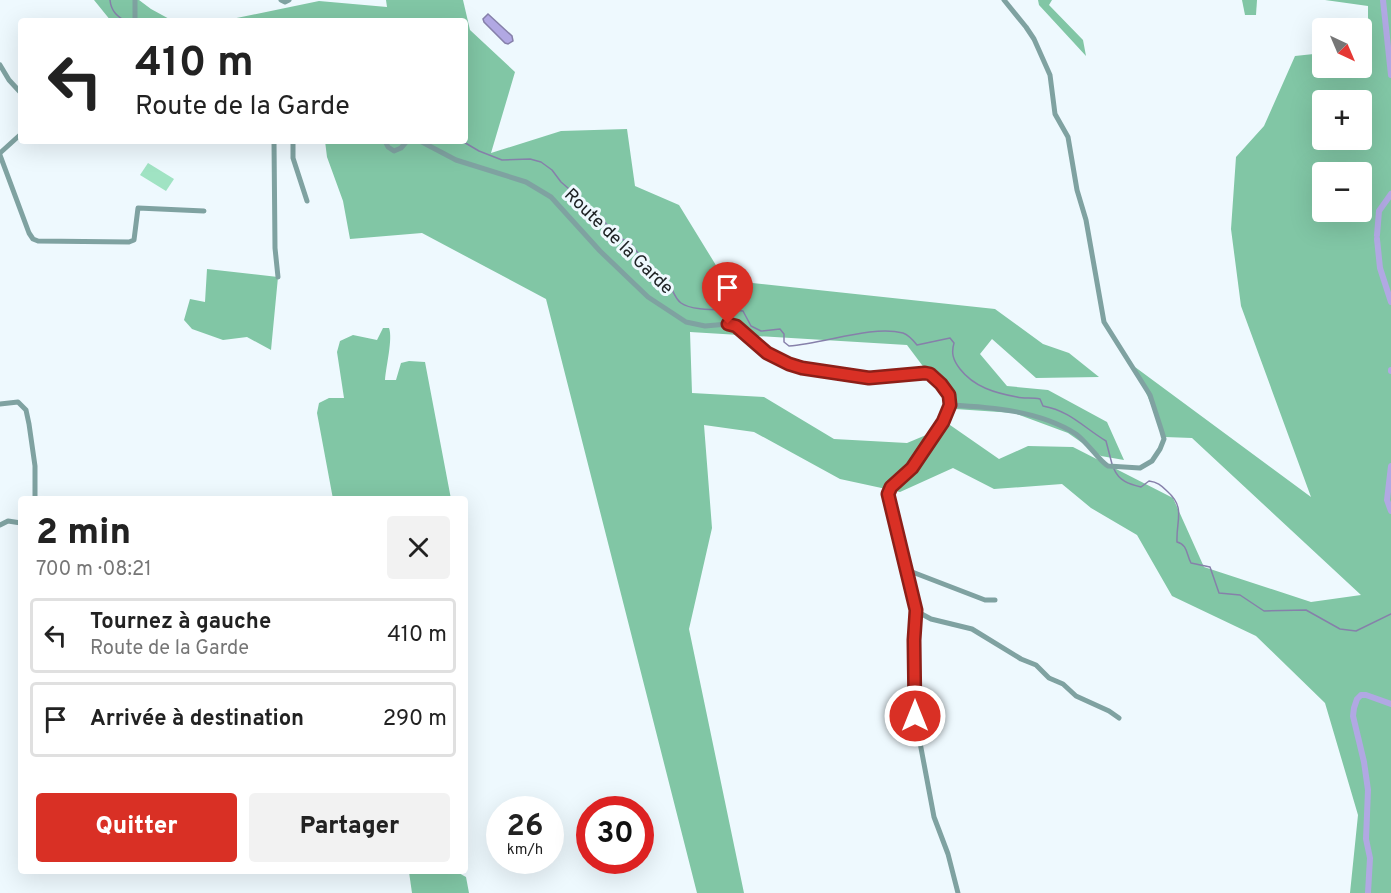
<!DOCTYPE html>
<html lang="fr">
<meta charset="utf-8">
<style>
:root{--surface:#fff;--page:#f2f2f2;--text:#222;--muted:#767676;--line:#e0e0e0;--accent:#d93025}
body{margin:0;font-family:Overpass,sans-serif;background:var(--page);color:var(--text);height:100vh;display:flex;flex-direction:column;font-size:22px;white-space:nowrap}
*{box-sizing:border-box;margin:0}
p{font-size:20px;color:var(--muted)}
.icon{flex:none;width:33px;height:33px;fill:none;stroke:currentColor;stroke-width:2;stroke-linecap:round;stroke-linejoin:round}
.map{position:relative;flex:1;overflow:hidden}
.side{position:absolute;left:18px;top:496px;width:450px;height:378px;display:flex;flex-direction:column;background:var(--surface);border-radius:6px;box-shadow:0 6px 24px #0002}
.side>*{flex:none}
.guide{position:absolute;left:18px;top:18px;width:450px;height:126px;border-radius:6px;box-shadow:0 6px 24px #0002;background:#fff;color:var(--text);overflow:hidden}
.needle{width:39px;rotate:136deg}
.tools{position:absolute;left:1312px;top:18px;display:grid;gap:12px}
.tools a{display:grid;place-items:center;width:60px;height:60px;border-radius:6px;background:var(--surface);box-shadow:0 6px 24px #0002;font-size:30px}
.speed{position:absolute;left:486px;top:796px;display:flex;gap:12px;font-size:30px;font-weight:700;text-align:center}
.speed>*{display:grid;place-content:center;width:78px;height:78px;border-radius:50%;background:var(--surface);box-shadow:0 6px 24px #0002;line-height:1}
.speed small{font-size:15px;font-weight:400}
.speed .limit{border:9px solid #d22;background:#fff;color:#111}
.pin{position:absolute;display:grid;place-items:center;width:51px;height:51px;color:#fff;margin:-62px -26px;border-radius:50% 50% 50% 0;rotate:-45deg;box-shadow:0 0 6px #0007}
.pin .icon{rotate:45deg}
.me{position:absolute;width:66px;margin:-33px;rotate:0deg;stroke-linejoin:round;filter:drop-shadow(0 0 4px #0008)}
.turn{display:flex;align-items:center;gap:21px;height:126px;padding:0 18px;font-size:27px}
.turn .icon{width:78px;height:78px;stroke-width:2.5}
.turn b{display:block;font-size:42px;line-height:51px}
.round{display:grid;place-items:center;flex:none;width:63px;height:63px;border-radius:6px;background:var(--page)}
.headline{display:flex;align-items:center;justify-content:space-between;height:102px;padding:0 18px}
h1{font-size:36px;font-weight:800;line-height:45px}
.button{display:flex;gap:12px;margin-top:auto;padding:12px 18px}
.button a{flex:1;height:69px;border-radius:6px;background:var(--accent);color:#fff;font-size:24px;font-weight:800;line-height:69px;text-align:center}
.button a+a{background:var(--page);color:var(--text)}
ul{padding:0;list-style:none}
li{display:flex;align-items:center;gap:18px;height:75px;margin:0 12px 9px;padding:0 6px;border:3px solid var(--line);border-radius:6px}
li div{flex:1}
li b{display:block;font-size:22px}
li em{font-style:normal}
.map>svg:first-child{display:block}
.green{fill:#a0e3c3}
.forest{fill:#81c6a5;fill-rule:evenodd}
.water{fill:#b1a8e3;stroke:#8680aa;stroke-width:1.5}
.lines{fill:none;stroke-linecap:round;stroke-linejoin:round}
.stream{stroke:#8680aa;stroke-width:1.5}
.canal{stroke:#b1a8e3;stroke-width:6}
.street{stroke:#7fa2a1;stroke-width:5}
.route-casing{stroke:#8d1f18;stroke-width:15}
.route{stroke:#d93025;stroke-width:10}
.labels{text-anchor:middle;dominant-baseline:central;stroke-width:6;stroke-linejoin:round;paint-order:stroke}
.street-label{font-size:18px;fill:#202426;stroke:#eef9fe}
</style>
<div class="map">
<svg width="1391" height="893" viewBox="0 0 1391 893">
<rect width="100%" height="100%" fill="#eef9fe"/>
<path class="green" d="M148 163 174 179 166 191 140 175Z"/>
<g class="forest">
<path d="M94 0H139L151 9 173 21H111Z"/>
<path d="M386 0H463L470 30 515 72 491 153 561 131 627 129 635 186 679 205 725 280 995 309 1043 344 1069 353 1099 377 1036 378 992 339 980 354 1007 386 1048 390 1107 422 1124 460 1101 456 1068 433 1014 413 955 409 907 345 690 332 692 393 764 397 834 439 907 443 950 425 999 459 1028 446 1073 447 1173 498 1204 567 1311 602 1361 595 1192 438 1165 437 1135 367 1311 497 1241 306 1231 229 1236 157 1264 126 1295 56 1323 53V68H1362V48L1368 47V6L1325 0H1391V893H1350L1358 815 1325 703 1256 636 1172 596 1137 535 1091 508 1062 484 994 489 953 468 900 492 840 479 754 432 704 425 712 528 689 629 744 893H697L546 299 422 233 350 239 343 201 327 157 325 141H465V21H222L319 1 387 7ZM1323 100H1362V140H1323ZM1323 172H1362V212H1323Z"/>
<path d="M1038 0H1052L1049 5 1083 40 1086 56 1039 5Z"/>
<path d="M1242 0H1257L1256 15H1245Z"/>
<path d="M207 269 278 277 271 350 247 337 223 340 192 329 184 320 190 299 205 302Z"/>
<path d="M383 328H389C393 339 386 366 385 380H396L401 363 409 361 425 362 451 499H333L317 413 319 403 329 398H344L337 352 340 341 353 335 377 340Z"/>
<path d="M409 872H457L466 877 469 893H412Z"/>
</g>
<path class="water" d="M488 14 512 36 513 41 508 44 505 43 484 22 483 19Z"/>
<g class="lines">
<g class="stream">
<path d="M110 0C111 11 117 16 125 21"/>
<path d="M462 141 479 151 502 160 530 159 541 162 552 170 561 182 598 214 608 226 622 239 631 244 638 253 643 266 661 280 668 282C673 289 674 298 681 303 693 312 728 309 743 311L751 326 761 331 780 329 784 334V342L789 346C824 344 871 325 903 333 909 335 913 340 917 345L950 338 954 343C951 353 953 360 960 369 974 387 995 393 1017 397 1024 399 1032 397 1040 399L1043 406C1070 411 1083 427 1106 441L1112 464"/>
<path d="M1114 469C1119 481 1129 484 1141 487L1149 481C1157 482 1161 485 1167 491 1186 508 1176 519 1177 542 1188 545 1186 554 1191 563L1210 567 1219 593 1240 595 1264 611 1306 610 1340 629 1356 631 1391 614"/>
</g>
<g class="canal">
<path d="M1383 0 1391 75"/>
<path d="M1377 235 1379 211 1391 194"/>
<path d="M1377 239 1380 268 1391 302"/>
<path d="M1391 371V370"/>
<path d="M1391 466 1387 500 1391 511"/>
<path d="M1368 893 1370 858 1366 839 1368 790 1364 762 1353 716 1354 708 1357 699 1361 695H1366L1391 704"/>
</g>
<g class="street">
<path d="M281 0 285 2 289 0"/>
<path d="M135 21V0"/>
<path d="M0 65 9 80 21 93"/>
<path d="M274 141 275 248 278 277"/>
<path d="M293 141V158L307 201"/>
<path d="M385 141 388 147 394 151 401 148 407 141"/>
<path d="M420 141 456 160 526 182 551 197 600 251 648 297 686 322 705 326 728 324 736 325 767 353 802 368 869 378 930 374 945 389 950 405"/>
<path d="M0 153 21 134"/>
<path d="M0 155 29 233 33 239 38 241 129 242 134 240 138 208 204 211"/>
<path d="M0 404 18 402 26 410 29 424 35 466V500"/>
<path d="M950 405C992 407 1040 411 1076 434 1087 442 1101 463 1108 466L1140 468 1152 461 1160 449 1164 439 1162 432 1150 395 1104 322 1086 220 1077 190 1068 137 1055 114 1050 75 1034 39 1026 27 1004 0"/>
<path d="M950 405C941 427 929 447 913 466 905 476 894 482 888 494L916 610 914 640 915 716 934 817 948 854 958 893"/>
<path d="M0 525 8 521 21 523"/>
<path d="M907 570 985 600H995"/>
<path d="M916 611 931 619 972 629 1021 659 1036 665 1049 678 1063 684 1076 696 1109 711 1119 718"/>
</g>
</g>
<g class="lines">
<g class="route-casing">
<path id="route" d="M728 324 736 326 767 353 789 364 802 368 869 378 925 373 930 374 941 384 949 395 950 405 943 422 912 468 891 487 888 494 916 610 914 640 915 716"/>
</g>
<use href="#route" class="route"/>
</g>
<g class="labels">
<g class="street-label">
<text transform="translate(618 242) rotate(44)">Route de la Garde</text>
</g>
</g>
</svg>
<div class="tools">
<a><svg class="needle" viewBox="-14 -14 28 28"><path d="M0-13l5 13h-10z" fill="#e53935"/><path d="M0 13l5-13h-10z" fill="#767676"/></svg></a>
<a>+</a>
<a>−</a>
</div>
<div class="speed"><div>26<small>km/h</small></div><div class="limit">30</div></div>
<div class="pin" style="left:728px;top:324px;background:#d93025"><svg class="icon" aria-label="arrive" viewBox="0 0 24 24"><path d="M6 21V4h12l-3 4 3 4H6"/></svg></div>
<svg class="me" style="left:915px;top:716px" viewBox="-20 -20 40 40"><circle r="17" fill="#d93025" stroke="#fff" stroke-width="3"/><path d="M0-11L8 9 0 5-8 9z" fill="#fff"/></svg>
<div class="guide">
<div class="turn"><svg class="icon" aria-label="left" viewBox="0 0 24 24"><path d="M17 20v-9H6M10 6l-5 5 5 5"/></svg><div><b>410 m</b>Route de la Garde</div></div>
</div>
<section class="side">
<div class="headline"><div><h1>2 min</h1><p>700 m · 08:21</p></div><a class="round"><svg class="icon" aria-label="close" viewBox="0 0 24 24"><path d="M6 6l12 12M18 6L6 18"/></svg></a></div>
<ul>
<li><svg class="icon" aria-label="left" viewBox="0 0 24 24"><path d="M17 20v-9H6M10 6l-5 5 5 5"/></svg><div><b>Tournez à gauche</b><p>Route de la Garde</p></div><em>410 m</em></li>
<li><svg class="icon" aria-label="arrive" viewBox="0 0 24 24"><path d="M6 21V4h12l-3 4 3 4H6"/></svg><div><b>Arrivée à destination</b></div><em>290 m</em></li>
</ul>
<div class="button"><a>Quitter</a><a>Partager</a></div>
</section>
</div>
